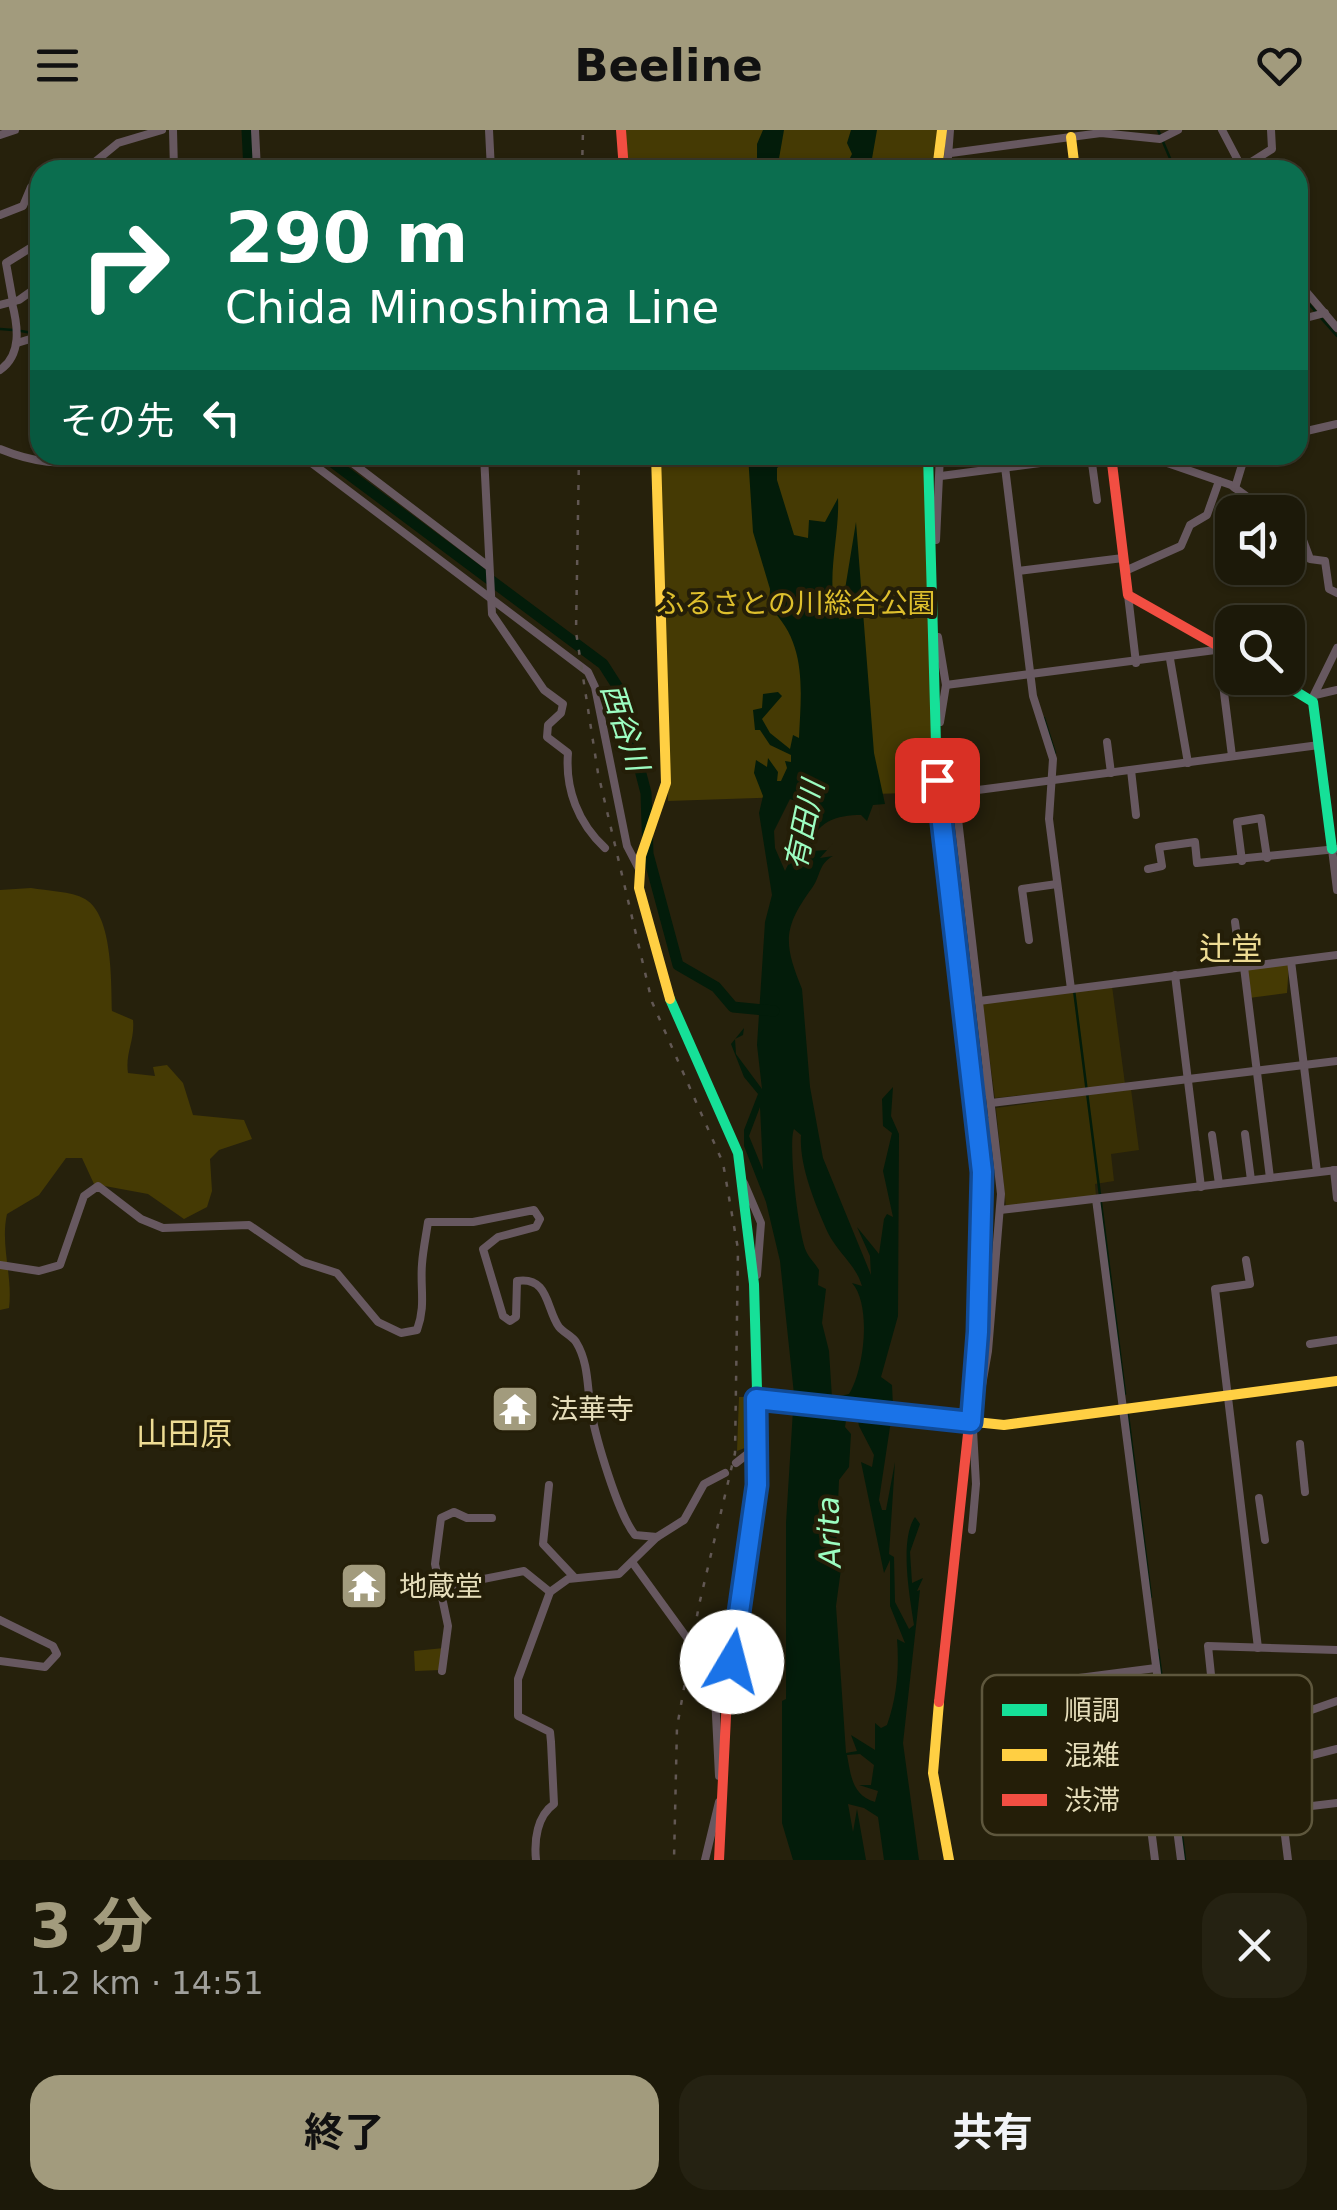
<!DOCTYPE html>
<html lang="ja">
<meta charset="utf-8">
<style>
:root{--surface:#1c1909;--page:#252212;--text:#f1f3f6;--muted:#a0a09c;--line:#3a382a;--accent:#a29b7d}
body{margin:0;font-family:"DejaVu Sans","Noto Sans JP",sans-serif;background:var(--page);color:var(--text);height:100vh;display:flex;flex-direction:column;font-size:38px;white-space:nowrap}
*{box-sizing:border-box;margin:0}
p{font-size:32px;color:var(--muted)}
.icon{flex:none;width:55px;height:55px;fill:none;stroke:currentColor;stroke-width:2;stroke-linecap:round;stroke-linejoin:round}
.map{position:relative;height:1730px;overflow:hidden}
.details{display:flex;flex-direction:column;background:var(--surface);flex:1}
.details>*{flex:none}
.hud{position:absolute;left:30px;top:30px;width:1278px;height:305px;border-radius:30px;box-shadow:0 2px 8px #0004,0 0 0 2px var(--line);background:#0b6e4f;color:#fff;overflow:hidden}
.buttons{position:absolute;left:1215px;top:365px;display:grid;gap:20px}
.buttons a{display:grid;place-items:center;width:90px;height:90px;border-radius:20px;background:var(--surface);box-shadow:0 2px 8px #0004,0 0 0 2px var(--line);font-size:50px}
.pin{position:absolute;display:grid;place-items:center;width:85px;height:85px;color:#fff;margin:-42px;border-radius:20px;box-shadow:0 5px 15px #0006}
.me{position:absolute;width:110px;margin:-55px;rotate:8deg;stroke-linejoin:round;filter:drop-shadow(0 0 8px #0008)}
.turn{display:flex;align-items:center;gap:35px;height:210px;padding:0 30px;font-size:45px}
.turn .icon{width:130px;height:130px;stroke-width:2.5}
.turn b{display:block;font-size:70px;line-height:85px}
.then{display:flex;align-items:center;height:95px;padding:0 30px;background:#0003;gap:20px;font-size:38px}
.round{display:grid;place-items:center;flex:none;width:105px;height:105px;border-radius:30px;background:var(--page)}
.summary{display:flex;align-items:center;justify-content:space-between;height:170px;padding:0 30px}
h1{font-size:60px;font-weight:700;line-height:75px;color:var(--accent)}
.button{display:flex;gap:20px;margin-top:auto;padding:20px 30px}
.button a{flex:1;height:115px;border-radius:30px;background:var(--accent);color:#111;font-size:40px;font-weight:700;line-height:115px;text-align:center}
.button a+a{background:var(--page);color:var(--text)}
header{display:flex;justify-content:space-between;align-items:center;height:130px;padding:0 30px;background:var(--accent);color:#111;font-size:45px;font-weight:700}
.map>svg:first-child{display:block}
.built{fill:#382f05}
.green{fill:#453a04}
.water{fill:#031c0a;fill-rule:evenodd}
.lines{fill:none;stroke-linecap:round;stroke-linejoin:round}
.stream{stroke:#031c0a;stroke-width:2.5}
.river{stroke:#031c0a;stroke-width:11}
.street{stroke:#675860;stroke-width:8}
.fast{stroke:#16e098;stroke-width:10}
.slow{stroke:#ffcf43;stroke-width:10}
.jam{stroke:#f24e42;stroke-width:10}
.rail{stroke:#625854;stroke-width:2.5;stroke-dasharray:5 10;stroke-linecap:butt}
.route-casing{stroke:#114b97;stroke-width:25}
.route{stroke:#1a73e8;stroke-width:18}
.labels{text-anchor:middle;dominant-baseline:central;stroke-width:8;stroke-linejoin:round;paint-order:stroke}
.park-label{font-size:28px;fill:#debf2d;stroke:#241e08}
.poi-label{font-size:28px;fill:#e5ddba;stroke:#241e08;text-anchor:start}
.water-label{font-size:30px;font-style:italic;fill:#9cfdc1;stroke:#241e08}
.quarter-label{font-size:32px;fill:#eedc94;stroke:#241e08}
.key{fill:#241e08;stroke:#5e573d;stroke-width:2.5}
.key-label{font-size:28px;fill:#e5ddba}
</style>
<header><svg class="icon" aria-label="menu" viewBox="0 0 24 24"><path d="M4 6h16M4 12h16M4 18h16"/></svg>Beeline<svg class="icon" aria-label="heart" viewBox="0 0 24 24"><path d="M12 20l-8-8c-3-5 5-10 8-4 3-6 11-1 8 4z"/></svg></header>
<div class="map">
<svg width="1337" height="1730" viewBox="0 0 1337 1730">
<rect width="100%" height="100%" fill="#26210c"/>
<g class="built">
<path d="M1112 856 1125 954 995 968 982 872Z"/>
<path d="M1131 959 1139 1020 1111 1024 1114 1051 1095 1054 1096 1066 1006 1077 996 978Z"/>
</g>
<g class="green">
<path d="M624 0H940L935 40H627Z"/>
<path d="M660 325H924L936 662 668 671Z"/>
<path d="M31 758C47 761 71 761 85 769 113 785 111 852 112 881L133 890C135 911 125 923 128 943L155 946 153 937 167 935 183 953 193 985 244 990 252 1009 219 1020 210 1029 212 1061 207 1077 184 1089 148 1064 94 1054 82 1028H66L39 1065 7 1084C0 1115 13 1146 9 1178L0 1180V760Z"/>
<path d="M1289 834 1287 863 1249 868 1247 838Z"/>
<path d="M739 1267H751L750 1316 737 1321Z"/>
<path d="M444 1518 441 1540 415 1541 414 1521Z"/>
</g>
<g class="water">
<path d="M763 0H784L777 40H757V14Z"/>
<path d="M851 0H877L870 40H838L840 30 848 32 852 24 847 13Z"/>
<path d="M748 325H773L775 331 782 325H793L777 338V350L794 405 808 408 809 390 825 392 838 368C840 408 823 456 840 490L856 392 874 623 885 674 873 675 867 691 861 685C838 685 812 691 812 721L827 720 835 711 820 728 833 726C818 734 821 746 812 758 782 799 784 814 802 859L810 957 823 1028 871 1145 870 1126 857 1097 879 1124 884 1089 887 1084 893 1087 883 1041 892 1003 883 996 882 969 893 957 891 986 899 1004 898 1186 881 1247 892 1255 893 1277 879 1370 882 1380H886L895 1332 889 1424 894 1427 895 1472 909 1499 914 1495C910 1468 899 1410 915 1387L920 1394 910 1422 912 1453 923 1448 917 1461 920 1460 903 1613 919 1730H884L878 1687 864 1678 848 1674 853 1702 857 1679 866 1730H793L782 1693V1571L786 1569V1393L794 1264 780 1131 766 1072 744 1016V1000L758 964 744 947 731 914 744 898 743 905 735 909 736 924 762 959 757 915 765 792 772 765 759 683 763 666 754 643 756 630 767 637 768 628 778 642 777 651H781L787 638 785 631 791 632V625L770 615 760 600H755L753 580 762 578 763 564 778 562 782 566 762 589 770 603 790 619 793 605 799 608C801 562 808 513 769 477L770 459 753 402ZM790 669 804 674 802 705 785 741 775 718 774 701ZM760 977 763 1040 749 1006ZM794 999 801 1005C799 1035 815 1074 828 1103 838 1123 856 1135 862 1156L852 1153C872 1175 864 1240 849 1264L832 1268 829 1221 822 1193 826 1159 818 1155 819 1140C815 1133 809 1128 806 1121 798 1102 788 1013 794 999ZM854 1271 859 1296 874 1325 872 1337 861 1332 884 1443 890 1430V1476L905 1513 897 1509C899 1534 898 1564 887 1595L881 1598 875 1593V1620L851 1605 857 1621 846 1623 836 1476 841 1439 836 1420 839 1350 849 1337 851 1304 845 1297 848 1278ZM860 1624 874 1635 871 1655H859L878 1661 875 1672C852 1665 851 1646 847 1625Z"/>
</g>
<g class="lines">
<g class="stream">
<path d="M1158 0 1175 40"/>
<path d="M1298 161 1316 182"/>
<path d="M1321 188 1337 206"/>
<path d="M0 199 13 200"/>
<path d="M21 201 38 204"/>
<path d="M1044 588 1055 623"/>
<path d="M1074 860 1100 1065"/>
<path d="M1101 1073 1125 1264"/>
<path d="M1128 1285 1151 1467"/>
<path d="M1158 1520 1169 1601"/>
<path d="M1170 1609 1185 1730"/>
</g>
<g class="river">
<path d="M247 0 249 40"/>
<path d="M323 325 603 534 619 559 646 663 648 724 678 835 716 857 733 877 774 881"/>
</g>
<g class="street">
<path d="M173 0 174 40"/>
<path d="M255 0 257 40"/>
<path d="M489 0 491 40"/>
<path d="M1222 0 1243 40"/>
<path d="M0 5 15 0"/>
<path d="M951 23 1101 3 1160 9 1178 0"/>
<path d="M1242 38 1272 19 1271 0"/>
<path d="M85 40 118 13 162 0"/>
<path d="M947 40 950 0"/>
<path d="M0 85 23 76 31 57 40 51"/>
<path d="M1298 152 1337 198"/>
<path d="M13 172 6 133 40 112"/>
<path d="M0 175 19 170 40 155"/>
<path d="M1298 190 1325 183"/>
<path d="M17 213 40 206"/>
<path d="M0 240C22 225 18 196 12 173"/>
<path d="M1298 303 1337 294"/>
<path d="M0 319C29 331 66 339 95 325"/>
<path d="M301 325 588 542 595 557 627 716 639 739"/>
<path d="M342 325 488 436"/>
<path d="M484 325 492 484 544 560 563 574 561 583 548 595 547 607 568 623C565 659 578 693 605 718"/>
<path d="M1144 325 1231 355 1268 382"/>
<path d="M1091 326 1097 370"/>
<path d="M1005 337 1033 566 1053 629 1049 689 1071 859"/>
<path d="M941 346 1101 325"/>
<path d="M1235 358 1245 325"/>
<path d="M1288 394 1300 402 1310 429 1325 431 1329 459 1337 463"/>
<path d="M936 410 940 325"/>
<path d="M1018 441 1123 428"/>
<path d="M1125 441 1181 416 1190 395 1207 385 1219 351"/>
<path d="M1128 465 1136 533"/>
<path d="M1260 487V492"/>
<path d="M938 507 946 555 940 592"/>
<path d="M1219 523 1232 626"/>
<path d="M1170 529 1188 633"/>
<path d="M946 555 1223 519"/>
<path d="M1315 565 1337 560"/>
<path d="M1312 569 1337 518"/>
<path d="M1107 612 1111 643"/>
<path d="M1131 640 1136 685"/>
<path d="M1332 719 1337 760"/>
<path d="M1242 731 1237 692 1261 688 1267 728"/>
<path d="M1148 739 1162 736 1159 717 1195 712 1197 733 1337 719"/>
<path d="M1235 792 1241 837"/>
<path d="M1029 810 1022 759 1057 754"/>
<path d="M1291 831 1317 1042"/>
<path d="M1244 837 1270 1048"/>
<path d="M1175 845 1201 1057"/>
<path d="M979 871 1337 825"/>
<path d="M968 913 988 963"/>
<path d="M991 973 1337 931"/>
<path d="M1245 1004 1251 1050"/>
<path d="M1212 1005 1219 1054"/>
<path d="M986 1037 989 992"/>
<path d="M1334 1040 1337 1068"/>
<path d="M744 1053 761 1093 757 1145"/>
<path d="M1096 1069 1181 1730"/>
<path d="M1000 1080 1337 1040"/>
<path d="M1246 1130 1250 1154 1215 1159 1258 1518"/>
<path d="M0 1135 39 1141 60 1135 84 1066 98 1056 141 1089 163 1098 249 1095 303 1132 337 1143 378 1192 401 1203 417 1200C426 1176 420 1158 422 1134 423 1120 426 1106 428 1092H473L534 1080 540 1089 536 1097 498 1107 483 1119 503 1186 510 1191 516 1187 517 1151C549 1146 546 1179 559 1197 564 1203 572 1206 576 1212 589 1233 587 1258 591 1281 596 1309 618 1384 635 1405L657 1407"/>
<path d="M1310 1214 1337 1210"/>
<path d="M977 1284 988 1221 1001 1064 955 663 1319 615"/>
<path d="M1300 1314 1305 1362"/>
<path d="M736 1333 750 1322 753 1310"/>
<path d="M549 1355 543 1414 574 1447"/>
<path d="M1259 1368 1265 1410"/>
<path d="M972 1400 976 1354 973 1300"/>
<path d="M632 1432 714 1545"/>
<path d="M438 1458 524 1441 550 1462"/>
<path d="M0 1490 53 1516 57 1524 45 1537 0 1531"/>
<path d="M442 1541 448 1496 435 1434 441 1388 454 1382 467 1388H492"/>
<path d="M1251 1591 1250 1632H1285L1337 1619"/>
<path d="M1216 1593 1283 1590 1337 1571"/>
<path d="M1138 1611 1135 1582 1161 1577"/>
<path d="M1057 1619 1140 1611"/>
<path d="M1276 1633 1288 1730"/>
<path d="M719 1646 714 1545 731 1504"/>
<path d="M1061 1653 1048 1552 1156 1538"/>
<path d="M1151 1695 1337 1673"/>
<path d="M536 1730C534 1710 537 1686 554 1674L551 1612 550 1602 518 1586V1549L550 1462 568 1449 619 1444 657 1407 684 1390 704 1354 725 1343"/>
<path d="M705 1730 719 1672"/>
<path d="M1155 1730 1140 1611 1216 1593 1208 1516 1337 1520"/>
</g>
<g class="fast">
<path d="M928 325 937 650 963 873"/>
<path d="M1274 548 1313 572 1332 719"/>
<path d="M670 869 738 1023 754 1154 759 1331 754 1371"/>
</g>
<g class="slow">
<path d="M1071 7 1075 40"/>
<path d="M937 40 942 0"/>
<path d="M656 325 666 653 641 726 639 758 670 869"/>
<path d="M756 1269 1004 1295 1337 1251"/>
<path d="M939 1572 933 1643 949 1730"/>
</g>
<g class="jam">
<path d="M621 0 624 40"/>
<path d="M1111 325 1128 465 1232 524"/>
<path d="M939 1572 979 1202 982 1042 963 873"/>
<path d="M719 1730 727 1566 754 1371"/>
</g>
<g class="rail">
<path d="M582 40 583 0"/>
<path d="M579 325 576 502 598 643 652 872 723 1033 738 1119 735 1323 699 1475 677 1597 674 1730"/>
</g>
</g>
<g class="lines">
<g class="route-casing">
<path id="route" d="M732 1532 757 1355 756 1269 971 1292 978 1202 982 1042 937 650"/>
</g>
<use href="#route" class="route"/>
</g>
<defs>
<g id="temple-square" transform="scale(2.5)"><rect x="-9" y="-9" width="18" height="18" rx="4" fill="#a29b7d" stroke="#241e08"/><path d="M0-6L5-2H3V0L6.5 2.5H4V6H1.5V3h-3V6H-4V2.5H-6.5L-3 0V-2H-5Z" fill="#fff"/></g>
</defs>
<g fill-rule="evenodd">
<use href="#temple-square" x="515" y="1279"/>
<use href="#temple-square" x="364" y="1456"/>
</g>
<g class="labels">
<g class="park-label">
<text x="796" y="473">ふるさとの川総合公園</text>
</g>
<g class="poi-label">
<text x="550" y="1279">法華寺</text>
<text x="399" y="1456">地蔵堂</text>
</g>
<g class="water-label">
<text transform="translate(625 597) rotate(72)">西谷川</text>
<text transform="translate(804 695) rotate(-78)">有田川</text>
<text transform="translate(829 1402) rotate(-92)">Arita</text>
</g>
<g class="quarter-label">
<text x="1231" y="819">辻堂</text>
<text x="184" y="1304">山田原</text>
</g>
</g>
<rect x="982" y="1545" width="330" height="160" rx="15" class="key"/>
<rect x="1002" y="1574" width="45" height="12" fill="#16e098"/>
<rect x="1002" y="1619" width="45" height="12" fill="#ffcf43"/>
<rect x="1002" y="1664" width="45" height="12" fill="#f24e42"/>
<g class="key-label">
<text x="1064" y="1590">順調</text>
<text x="1064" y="1635">混雑</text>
<text x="1064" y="1680">渋滞</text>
</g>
</svg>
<div class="buttons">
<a><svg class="icon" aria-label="sound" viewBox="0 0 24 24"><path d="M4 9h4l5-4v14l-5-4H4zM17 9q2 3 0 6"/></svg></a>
<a><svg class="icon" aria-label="search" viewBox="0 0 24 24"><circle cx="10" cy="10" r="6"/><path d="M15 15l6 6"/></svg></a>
</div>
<div class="pin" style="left:937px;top:650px;background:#d93025"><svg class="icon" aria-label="arrive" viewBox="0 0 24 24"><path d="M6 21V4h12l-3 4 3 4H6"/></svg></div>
<svg class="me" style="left:732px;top:1532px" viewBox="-20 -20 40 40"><circle r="19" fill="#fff"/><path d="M0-13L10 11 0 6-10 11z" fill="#1a73e8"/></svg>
<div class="hud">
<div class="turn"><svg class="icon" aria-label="right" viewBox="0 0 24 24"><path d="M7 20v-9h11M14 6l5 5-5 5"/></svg><div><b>290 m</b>Chida Minoshima Line</div></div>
<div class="then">その先<svg class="icon" aria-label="left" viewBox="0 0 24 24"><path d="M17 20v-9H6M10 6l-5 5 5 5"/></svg></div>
</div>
</div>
<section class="details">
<div class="summary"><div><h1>3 分</h1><p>1.2 km · 14:51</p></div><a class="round"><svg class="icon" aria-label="close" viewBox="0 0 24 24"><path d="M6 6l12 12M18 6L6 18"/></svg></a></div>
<div class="button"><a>終了</a><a>共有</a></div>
</section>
